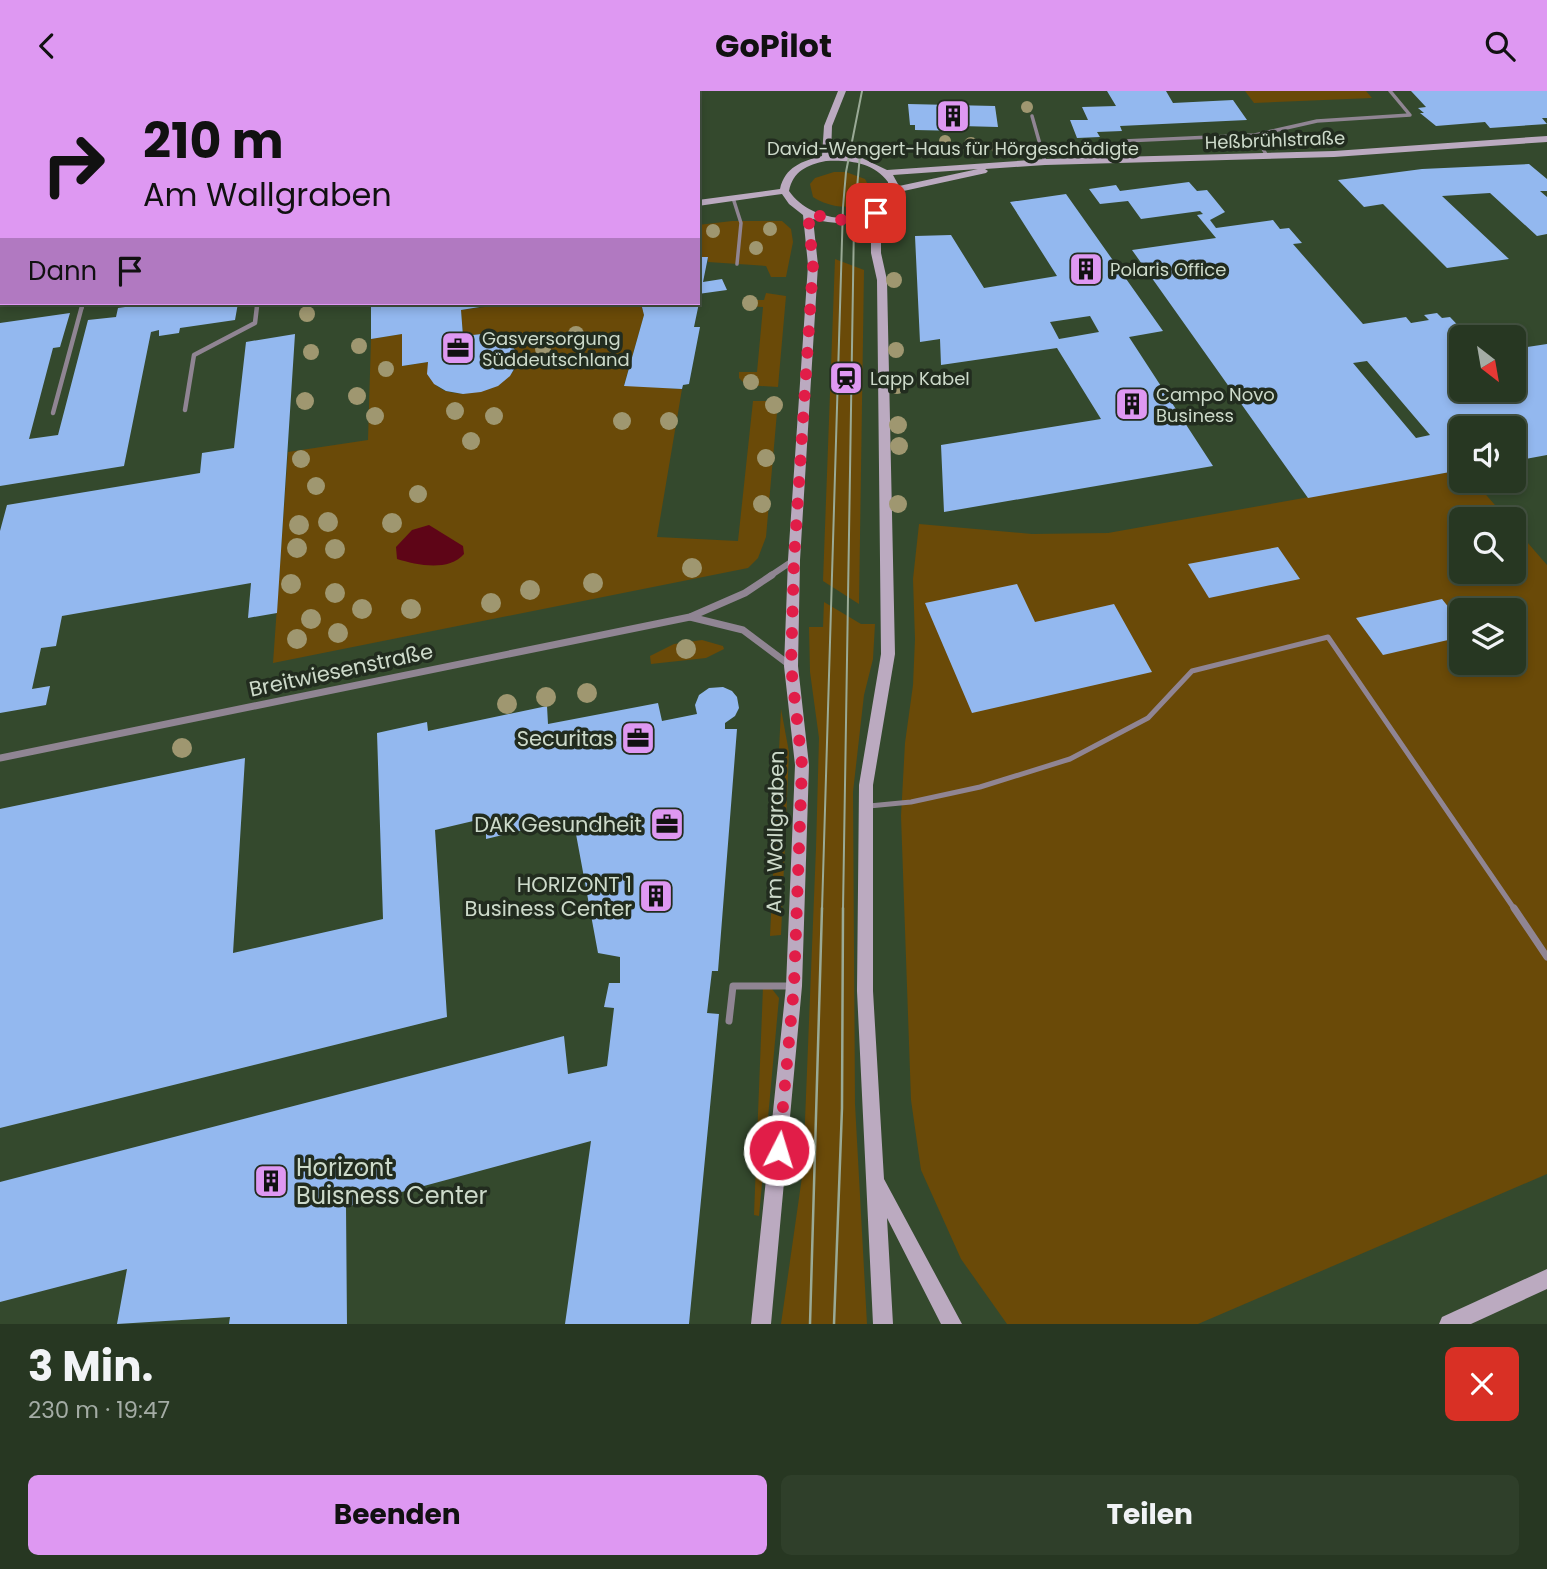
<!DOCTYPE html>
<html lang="de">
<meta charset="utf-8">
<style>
:root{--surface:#273722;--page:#2f3f2a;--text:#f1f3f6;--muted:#a4aca5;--line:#435140;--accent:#de98f2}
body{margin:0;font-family:Poppins,sans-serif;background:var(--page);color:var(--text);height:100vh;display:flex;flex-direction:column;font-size:26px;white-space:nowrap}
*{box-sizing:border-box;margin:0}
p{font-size:23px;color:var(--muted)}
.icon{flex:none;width:38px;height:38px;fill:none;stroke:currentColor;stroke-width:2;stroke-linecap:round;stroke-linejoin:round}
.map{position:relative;height:1233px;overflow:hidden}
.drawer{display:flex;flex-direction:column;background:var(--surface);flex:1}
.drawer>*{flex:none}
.banner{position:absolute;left:0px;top:0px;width:700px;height:214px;box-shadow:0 4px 10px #0003,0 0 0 2px var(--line);background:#de98f2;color:#111;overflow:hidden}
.needle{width:46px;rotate:149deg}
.controls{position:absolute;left:1449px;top:234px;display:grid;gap:14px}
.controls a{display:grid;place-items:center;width:77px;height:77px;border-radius:10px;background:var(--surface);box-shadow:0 4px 10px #0003,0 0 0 2px var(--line);font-size:35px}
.pin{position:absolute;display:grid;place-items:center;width:60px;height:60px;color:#fff;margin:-30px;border-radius:14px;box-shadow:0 4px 10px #0006}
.me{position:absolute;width:77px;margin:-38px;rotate:5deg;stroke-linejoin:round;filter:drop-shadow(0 0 5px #0008)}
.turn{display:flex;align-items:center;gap:24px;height:147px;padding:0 28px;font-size:32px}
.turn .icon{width:91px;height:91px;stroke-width:2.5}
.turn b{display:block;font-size:49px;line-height:60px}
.then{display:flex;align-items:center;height:66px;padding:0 28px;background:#0003;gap:14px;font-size:26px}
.round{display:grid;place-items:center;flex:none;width:74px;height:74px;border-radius:10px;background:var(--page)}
.summary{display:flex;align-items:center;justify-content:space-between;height:119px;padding:0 28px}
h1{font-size:42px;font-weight:700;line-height:52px}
.action{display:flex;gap:14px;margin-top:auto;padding:14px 28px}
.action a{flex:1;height:80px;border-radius:10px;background:var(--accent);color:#111;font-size:28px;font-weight:700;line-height:80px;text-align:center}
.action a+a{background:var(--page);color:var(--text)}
header{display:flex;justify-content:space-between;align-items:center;height:91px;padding:0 28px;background:var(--accent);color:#111;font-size:32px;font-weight:700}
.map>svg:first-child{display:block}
.green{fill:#6a4a08;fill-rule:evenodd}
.water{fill:#5e0517}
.building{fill:#93b8ef;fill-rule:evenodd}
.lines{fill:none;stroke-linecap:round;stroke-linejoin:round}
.lane-far3{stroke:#908593;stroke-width:3.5}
.lane-far2{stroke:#908593;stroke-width:4.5}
.lane-far1{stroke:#908593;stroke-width:5}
.lane{stroke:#908593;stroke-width:7}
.street-far1{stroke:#908593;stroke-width:6}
.street{stroke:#908593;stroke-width:7}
.secondary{fill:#bbaac0;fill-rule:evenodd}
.tram-far1{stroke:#9aaa96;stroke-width:2}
.tram{stroke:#9aaa96;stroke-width:2.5}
.tree{fill:#9f9770}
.route{stroke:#e11d48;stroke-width:12;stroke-dasharray:0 21.6}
.labels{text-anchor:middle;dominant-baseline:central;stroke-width:7;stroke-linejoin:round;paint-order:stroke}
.far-street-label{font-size:18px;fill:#cddaca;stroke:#222c1f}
.far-poi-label{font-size:18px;fill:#cddaca;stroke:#222c1f;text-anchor:start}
.street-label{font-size:21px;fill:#cddaca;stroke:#222c1f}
.poi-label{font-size:21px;fill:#cddaca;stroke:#222c1f;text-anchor:end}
.near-poi-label{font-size:24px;fill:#cddaca;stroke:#222c1f;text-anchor:start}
</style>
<header><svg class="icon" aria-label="back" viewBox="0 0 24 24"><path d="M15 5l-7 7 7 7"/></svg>GoPilot<svg class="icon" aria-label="search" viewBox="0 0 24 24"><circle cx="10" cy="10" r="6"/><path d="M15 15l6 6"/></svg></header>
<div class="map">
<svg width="1547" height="1233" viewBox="0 0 1547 1233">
<rect width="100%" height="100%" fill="#34492d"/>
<g class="green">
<path d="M1245 0H1366L1372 7 1254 12Z"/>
<path d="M834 81H846L865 88 871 99C863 123 829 117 813 106L810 93 815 87Z"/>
<path d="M732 130H782L791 138 793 151 786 186H771L766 175 708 171V166H698V134Z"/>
<path d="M835 168 864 179 859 513 823 490Z"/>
<path d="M766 202 786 205 778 296 746 294 739 287V281H757L763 216 745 215 746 209H764Z"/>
<path d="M516 212H641L644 224 624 294 682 298 657 446 738 450 753 310H778L766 446 758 467 748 477 273 572 288 361 368 349 371 248 402 243 403 275 428 271C425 331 540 293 514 257 502 241 481 243 463 245L461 219Z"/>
<path d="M1461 379V390H1474L1508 429H1461V481H1514V436L1547 474V1083L1198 1233H1007L961 1168 921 1079 911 1009 901 725 905 652 913 594 915 548 913 488 919 433 1032 443 1108 442ZM1461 520H1514V572H1461Z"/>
<path d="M824 511 861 533H875L873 568 864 604 853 701 855 1013 867 1233H781L803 1079 816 757 819 647 810 581 809 536H823Z"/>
<path d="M702 549 723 555 724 558 706 567 651 573 650 565 674 553Z"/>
<path d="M781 618 789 661 781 844 770 845Z"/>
<path d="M763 896 772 898 779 907 759 1125 754 1124Z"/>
</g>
<path class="water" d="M429 434 463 455 464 463C448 481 417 474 397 468L396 456 412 439Z"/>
<g class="building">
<path d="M1107 0H1166L1173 12 1233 9 1247 29 1120 35 1122 40 1097 41 1100 46 1077 47 1070 29H1088L1082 16 1116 15Z"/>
<path d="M1411 0H1547V27H1542L1547 33 1490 37 1485 31 1436 35 1420 22H1424L1418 17 1426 16Z"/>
<path d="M908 13 995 15 998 36 961 35 962 40 915 39V34H910Z"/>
<path d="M1529 73 1547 88V100H1540L1547 106V143L1537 145 1490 102 1442 105 1509 168 1447 177 1383 113 1364 116 1338 89 1422 78Z"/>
<path d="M1189 91 1197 100 1207 99 1225 121 1210 129 1216 137 1273 129 1280 138 1289 137 1302 152 1293 153 1363 233 1406 226 1411 232 1429 229 1424 224 1437 222 1442 227 1450 226 1470 247H1461V299H1514V258L1547 253V364L1514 370V338H1461V379L1308 407 1132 159 1216 147 1197 124 1203 123 1200 120 1141 128 1128 110 1100 113 1089 98 1116 94 1120 100ZM1367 270 1430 344 1416 347 1353 272Z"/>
<path d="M1066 103 1163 240 1129 246 1213 375 944 421 941 354 1101 328 1057 257 941 274 940 248 920 251 915 145 951 144 984 197 1057 185 1010 111ZM1090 225 1099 241 1059 248 1050 231Z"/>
<path d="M698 166H708L703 191 722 188 727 199 698 203Z"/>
<path d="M154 212H238L235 229 180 237 179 242 159 245V239L151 241 124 375 0 395V232L70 222 60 256 53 257 29 348 58 344 88 229 116 226 118 217Z"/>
<path d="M371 212H504L461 219 463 245 482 243 498 246 510 252 517 262V273L510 285 498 295 481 301 463 303 446 300 434 293 427 283 428 271 402 275V243L371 248Z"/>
<path d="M641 212H699L694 236H700L689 293 683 294 682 298 624 295 644 224Z"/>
<path d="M295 243 277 522 248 527 251 492 62 525 56 555 41 557 32 598 50 595 46 614 0 622V440L7 414 200 382 202 362 234 357 246 251Z"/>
<path d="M1278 456 1300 488 1209 507 1188 473Z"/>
<path d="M1017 493 1035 531 1114 513 1152 581 972 622 925 512Z"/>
<path d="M1442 508 1461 532V546L1383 564 1356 527Z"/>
<path d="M723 596 732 600 737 606 739 617 735 625 725 632V638H737L718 880H712L707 922 719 923 689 1233H565L591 1050 346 1116 347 1233H229L230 1226 117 1233 127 1178 0 1211V1091L564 945 568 983 607 975 614 917 604 916 609 892H620V866L598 862 573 727 486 748V727L435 739 447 926 0 1037V718L245 667 233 862 383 828 377 642 427 631 428 640 547 615 548 633 658 612 662 630 697 623 695 614 699 604 709 597Z"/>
</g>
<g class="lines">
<g class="lane-far3">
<path d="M1032 25 1045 71"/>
<path d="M1255 44 1267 65"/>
<path d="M1119 70 1124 50 1255 44 1317 30 1410 24 1390 0"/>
<path d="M733 107 741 132 737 173"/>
<path d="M82 217 83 212"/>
<path d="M257 217V212"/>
</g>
<g class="lane-far2">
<path d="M185 319 194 264 255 232 257 215"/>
<path d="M53 322 82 215"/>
</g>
<path class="lane-far1" d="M869 715 911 711 980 696 1070 668 1148 627 1192 580 1328 546 1515 819"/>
<g class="lane">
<path d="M1514 817 1547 866"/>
<path d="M729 930 733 895H790"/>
</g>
<path class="street-far1" d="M770 485 794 469"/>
<g class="street">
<path d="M690 526 743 539 791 575"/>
<path d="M0 667 690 526 745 502 772 484"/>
</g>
<g class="secondary">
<path d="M838 0H846L832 35 831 64 862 67 887 79 1045 68 1334 60 1547 45V51L1334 66 1045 74 985 78 988 80 986 82 899 101 892 114 881 123V162L887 189 895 563 873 694V900L884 1088 962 1233H941L887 1127 893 1233H873L857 900 859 694 881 563 877 189 871 162V127C852 134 833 133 813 128L818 174 800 469 798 575 809 674 802 895 771 1233H751L786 895 795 674 784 575 788 469 808 174 803 124 789 113 782 103 698 115V109L780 98C785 76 802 70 822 65L824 35ZM826 70C849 69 873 71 888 91L889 104C867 139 810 131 789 100 793 80 807 74 826 70ZM978 78 899 95 893 84Z"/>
<path d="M0 198H2L0 205Z"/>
<path d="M1547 1178V1198L1471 1233H1439L1442 1226Z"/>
</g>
<g class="tram-far1">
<path d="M822 819 843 116 846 81 862 0"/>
<path d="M843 819 854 131 861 52"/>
</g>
<g class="tram">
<path d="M810 1233 822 817"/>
<path d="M834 1233 842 1017 843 817"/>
</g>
</g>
<g class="tree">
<circle cx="1027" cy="16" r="6"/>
<circle cx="945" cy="50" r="6"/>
<circle cx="971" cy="53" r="7"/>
<circle cx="998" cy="56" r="7"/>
<circle cx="770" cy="138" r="7"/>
<circle cx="713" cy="140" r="7"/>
<circle cx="756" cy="157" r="7"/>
<circle cx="894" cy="189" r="8"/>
<circle cx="750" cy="212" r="8"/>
<circle cx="307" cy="223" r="8"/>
<circle cx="576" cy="243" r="8"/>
<circle cx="359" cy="255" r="8"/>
<circle cx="543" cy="258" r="8"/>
<circle cx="896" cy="259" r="8"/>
<circle cx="311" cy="261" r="8"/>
<circle cx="386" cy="278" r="8"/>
<circle cx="751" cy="291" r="8"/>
<circle cx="897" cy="295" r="8"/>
<circle cx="357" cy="305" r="9"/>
<circle cx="305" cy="310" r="9"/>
<circle cx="774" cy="314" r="9"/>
<circle cx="455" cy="320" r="9"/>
<circle cx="375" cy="325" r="9"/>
<circle cx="494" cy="325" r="9"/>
<circle cx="622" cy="330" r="9"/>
<circle cx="669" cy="330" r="9"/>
<circle cx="898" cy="334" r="9"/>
<circle cx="471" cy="350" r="9"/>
<circle cx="899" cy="355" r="9"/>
<circle cx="766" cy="367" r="9"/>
<circle cx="301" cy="368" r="9"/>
<circle cx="316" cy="395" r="9"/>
<circle cx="418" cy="403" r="9"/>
<circle cx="762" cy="413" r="9"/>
<circle cx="898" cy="413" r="9"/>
<circle cx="328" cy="431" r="10"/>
<circle cx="392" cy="432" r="10"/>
<circle cx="299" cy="434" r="10"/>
<circle cx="297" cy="457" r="10"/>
<circle cx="335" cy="458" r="10"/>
<circle cx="692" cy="477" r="10"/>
<circle cx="593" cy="492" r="10"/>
<circle cx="291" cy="493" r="10"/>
<circle cx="530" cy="499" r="10"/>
<circle cx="335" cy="502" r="10"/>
<circle cx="491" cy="512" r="10"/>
<circle cx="362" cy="518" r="10"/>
<circle cx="411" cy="518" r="10"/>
<circle cx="311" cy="528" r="10"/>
<circle cx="338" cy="542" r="10"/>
<circle cx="297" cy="548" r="10"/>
<circle cx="686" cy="558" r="10"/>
<circle cx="587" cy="602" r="10"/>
<circle cx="546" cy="606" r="10"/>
<circle cx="507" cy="613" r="10"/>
<circle cx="182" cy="657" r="10"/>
</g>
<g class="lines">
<path class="route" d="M779 1059 794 895 802 674 791 575 794 469 813 174 808 123 843 129 876 122"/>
</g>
<defs>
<g id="building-square" transform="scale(1.75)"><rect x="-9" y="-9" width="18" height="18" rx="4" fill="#de98f2" stroke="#222c1f"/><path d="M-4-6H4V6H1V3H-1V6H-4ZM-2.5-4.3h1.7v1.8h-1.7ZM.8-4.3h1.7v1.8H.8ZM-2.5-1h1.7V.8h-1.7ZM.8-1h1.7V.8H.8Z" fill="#111"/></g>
<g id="office-square" transform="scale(1.75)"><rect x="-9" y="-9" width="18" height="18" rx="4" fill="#de98f2" stroke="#222c1f"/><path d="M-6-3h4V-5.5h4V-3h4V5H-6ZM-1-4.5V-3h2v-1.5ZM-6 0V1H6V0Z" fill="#111"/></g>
<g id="station-square" transform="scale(1.75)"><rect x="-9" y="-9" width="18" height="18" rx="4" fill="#de98f2" stroke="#222c1f"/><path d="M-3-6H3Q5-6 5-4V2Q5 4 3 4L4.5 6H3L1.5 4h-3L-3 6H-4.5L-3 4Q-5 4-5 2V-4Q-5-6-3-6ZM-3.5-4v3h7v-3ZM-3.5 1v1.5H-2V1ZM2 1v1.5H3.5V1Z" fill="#111"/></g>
</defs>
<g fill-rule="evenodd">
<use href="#building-square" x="953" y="25"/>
<use href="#building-square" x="1086" y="178"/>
<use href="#office-square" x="458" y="257"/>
<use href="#station-square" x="846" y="287"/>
<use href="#building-square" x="1132" y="313"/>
<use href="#office-square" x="638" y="647"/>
<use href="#office-square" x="667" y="733"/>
<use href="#building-square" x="656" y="805"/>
<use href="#building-square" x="271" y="1090"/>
</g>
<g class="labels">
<g class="far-street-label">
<text transform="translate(1275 49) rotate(-2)">Heßbrühlstraße</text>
</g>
<g class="far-poi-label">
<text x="953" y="57" text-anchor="middle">David-Wengert-Haus für Hörgeschädigte</text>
<text x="1110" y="178">Polaris Office</text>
<text x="482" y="247">Gasversorgung<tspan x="482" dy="21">Süddeutschland</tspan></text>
<text x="870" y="287">Lapp Kabel</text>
<text x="1156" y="303">Campo Novo<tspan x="1156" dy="21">Business</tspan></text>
</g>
<g class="street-label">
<text transform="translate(341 579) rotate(-12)">Breitwiesenstraße</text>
<text transform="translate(775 741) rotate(-89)">Am Wallgraben</text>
</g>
<g class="poi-label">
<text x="614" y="647">Securitas</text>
<text x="642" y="733">DAK Gesundheit</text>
<text x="632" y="793">HORIZONT 1<tspan x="632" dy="24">Business Center</tspan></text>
</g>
<g class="near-poi-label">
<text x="296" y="1076">Horizont<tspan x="296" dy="28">Buisness Center</tspan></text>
</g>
</g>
</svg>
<div class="controls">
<a><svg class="needle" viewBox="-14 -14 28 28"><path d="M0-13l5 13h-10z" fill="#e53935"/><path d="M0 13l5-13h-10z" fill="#a4aca5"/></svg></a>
<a><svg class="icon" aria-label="sound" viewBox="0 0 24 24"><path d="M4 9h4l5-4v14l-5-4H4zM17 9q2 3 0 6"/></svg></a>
<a><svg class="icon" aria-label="search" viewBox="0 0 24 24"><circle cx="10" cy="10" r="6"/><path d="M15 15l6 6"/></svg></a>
<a><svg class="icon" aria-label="layers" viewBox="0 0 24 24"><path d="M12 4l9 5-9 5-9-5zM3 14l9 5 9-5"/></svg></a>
</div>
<div class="pin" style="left:876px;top:122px;background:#d93025"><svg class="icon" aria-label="arrive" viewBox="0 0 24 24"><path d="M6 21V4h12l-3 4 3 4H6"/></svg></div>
<svg class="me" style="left:779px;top:1059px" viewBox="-20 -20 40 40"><circle r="17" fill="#e11d48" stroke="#fff" stroke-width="3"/><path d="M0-11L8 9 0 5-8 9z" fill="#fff"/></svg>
<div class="banner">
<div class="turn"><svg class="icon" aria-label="right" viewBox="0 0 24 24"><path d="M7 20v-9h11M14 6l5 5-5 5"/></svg><div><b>210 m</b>Am Wallgraben</div></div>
<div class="then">Dann<svg class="icon" aria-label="arrive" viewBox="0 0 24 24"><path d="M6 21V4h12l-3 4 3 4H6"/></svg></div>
</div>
</div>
<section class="drawer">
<div class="summary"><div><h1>3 Min.</h1><p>230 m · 19:47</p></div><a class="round" style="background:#d93025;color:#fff"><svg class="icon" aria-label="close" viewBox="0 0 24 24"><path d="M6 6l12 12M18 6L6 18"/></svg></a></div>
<div class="action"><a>Beenden</a><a>Teilen</a></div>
</section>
